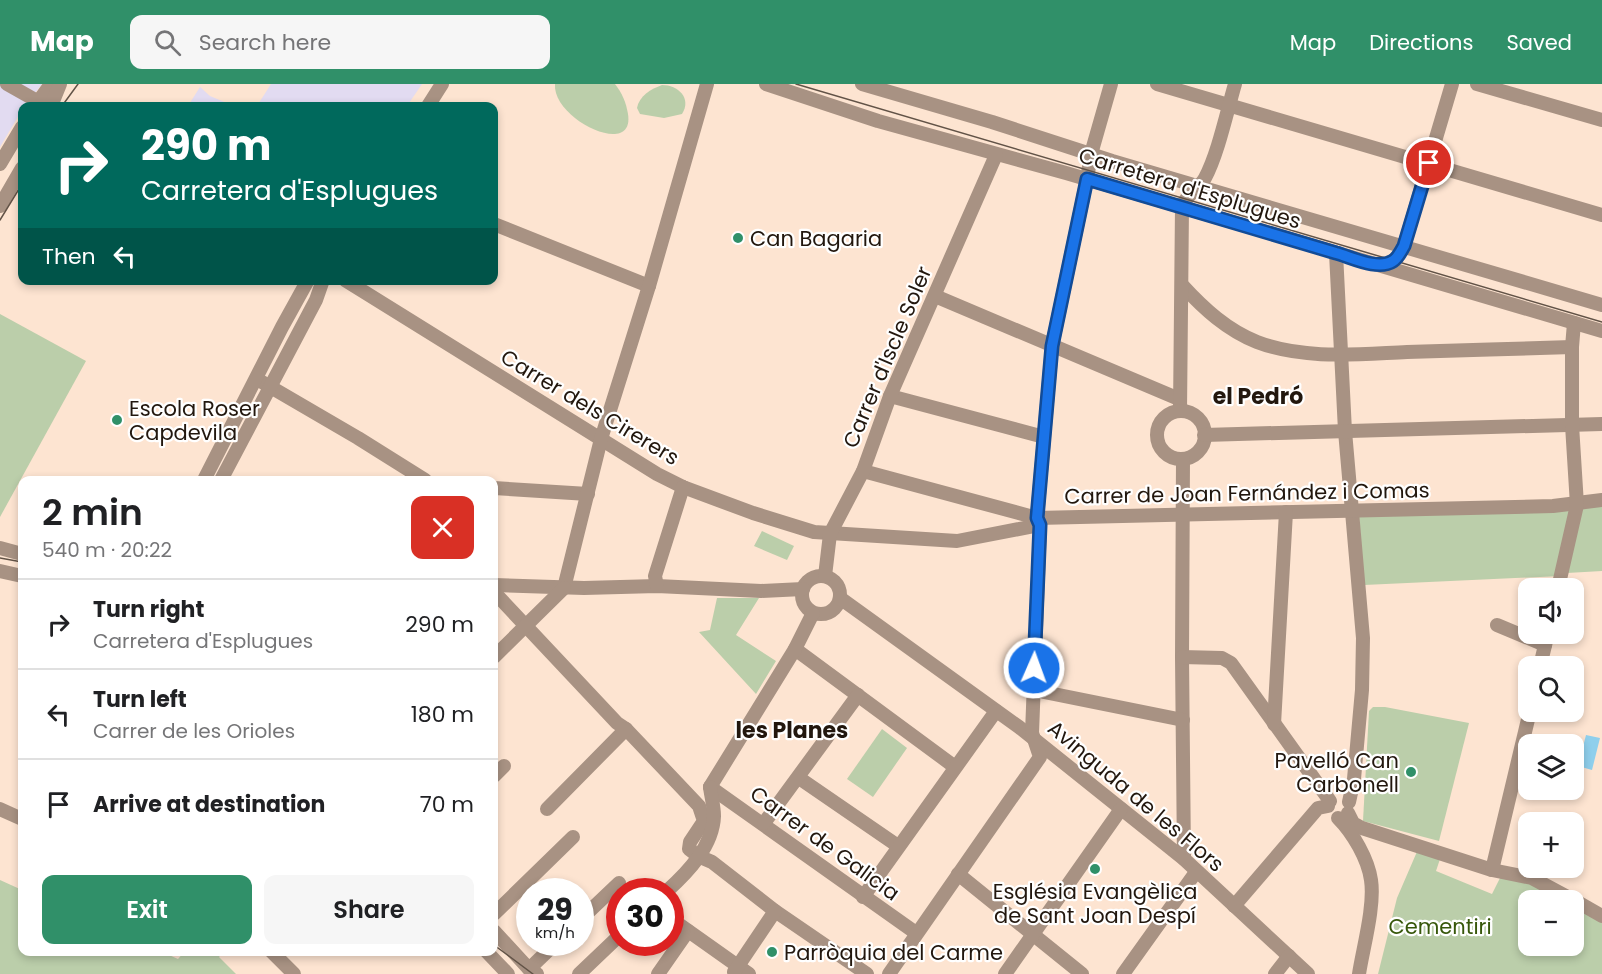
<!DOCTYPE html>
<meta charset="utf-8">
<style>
:root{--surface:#fff;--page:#f6f6f6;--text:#202124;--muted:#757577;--line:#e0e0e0;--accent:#309069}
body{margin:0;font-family:Poppins,sans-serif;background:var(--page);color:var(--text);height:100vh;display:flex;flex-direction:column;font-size:22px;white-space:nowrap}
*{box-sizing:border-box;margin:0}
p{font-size:20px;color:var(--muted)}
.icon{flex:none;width:33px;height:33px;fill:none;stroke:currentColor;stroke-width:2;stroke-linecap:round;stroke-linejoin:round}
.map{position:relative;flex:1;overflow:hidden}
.sheet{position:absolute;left:18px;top:392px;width:480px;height:480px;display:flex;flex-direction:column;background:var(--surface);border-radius:12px;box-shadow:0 3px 9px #0003}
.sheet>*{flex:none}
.guide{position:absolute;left:18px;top:18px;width:480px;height:183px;border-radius:12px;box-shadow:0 3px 9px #0003;background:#00695c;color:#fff;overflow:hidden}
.fabs{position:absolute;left:1518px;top:494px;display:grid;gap:12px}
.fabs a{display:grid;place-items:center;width:66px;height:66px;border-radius:12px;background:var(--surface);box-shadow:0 3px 9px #0003;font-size:30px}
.speed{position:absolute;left:516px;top:794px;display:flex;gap:12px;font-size:30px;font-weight:700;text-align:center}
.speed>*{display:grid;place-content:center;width:78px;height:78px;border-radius:50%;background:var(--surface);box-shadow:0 3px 9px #0003;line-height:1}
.speed small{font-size:15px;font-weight:400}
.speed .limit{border:9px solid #d22;background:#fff;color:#111}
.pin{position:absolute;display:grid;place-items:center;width:51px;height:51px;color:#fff;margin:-26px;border:3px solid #fff;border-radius:50%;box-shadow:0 2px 6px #0007}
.me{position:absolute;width:66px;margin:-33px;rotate:2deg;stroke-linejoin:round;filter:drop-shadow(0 0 4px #0008)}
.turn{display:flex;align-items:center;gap:21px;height:126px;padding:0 24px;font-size:27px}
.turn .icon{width:78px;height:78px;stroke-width:2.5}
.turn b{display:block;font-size:42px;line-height:51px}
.then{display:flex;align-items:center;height:57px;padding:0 24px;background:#0003;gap:12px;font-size:22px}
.round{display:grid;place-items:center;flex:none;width:63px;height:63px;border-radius:12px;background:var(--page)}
.head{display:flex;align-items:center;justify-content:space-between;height:102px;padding:0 24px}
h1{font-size:36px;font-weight:600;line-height:45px}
.button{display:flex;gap:12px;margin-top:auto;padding:12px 24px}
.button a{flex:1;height:69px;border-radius:12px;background:var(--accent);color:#fff;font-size:24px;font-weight:600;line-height:69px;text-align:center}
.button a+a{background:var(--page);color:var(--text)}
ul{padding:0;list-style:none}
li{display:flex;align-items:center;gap:18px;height:90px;padding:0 24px;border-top:2px solid var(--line)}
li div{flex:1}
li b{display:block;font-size:22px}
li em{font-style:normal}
header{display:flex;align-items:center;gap:36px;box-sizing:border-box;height:84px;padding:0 30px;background:var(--accent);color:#fff}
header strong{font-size:28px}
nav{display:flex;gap:33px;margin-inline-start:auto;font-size:21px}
.search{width:420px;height:54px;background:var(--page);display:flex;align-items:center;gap:15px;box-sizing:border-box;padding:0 21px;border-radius:12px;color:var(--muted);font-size:22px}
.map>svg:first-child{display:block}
.industrial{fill:#e2dbf1}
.green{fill:#bbceaa}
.water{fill:#8fcfec}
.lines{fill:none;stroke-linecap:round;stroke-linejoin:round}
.minor{stroke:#a89283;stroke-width:14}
.tram{stroke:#625347;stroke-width:1.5}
.route-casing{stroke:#114b97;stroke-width:15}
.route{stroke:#1a73e8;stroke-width:10}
.poi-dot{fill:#309069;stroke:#fff;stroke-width:2}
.labels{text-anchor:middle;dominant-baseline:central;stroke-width:4.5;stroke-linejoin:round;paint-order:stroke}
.street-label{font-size:21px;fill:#22170e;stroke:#fff}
.poi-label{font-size:21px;fill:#22170e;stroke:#fff;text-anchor:start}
.park-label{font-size:21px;fill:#37570a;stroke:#fff}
.neighbourhood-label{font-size:22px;font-weight:bold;fill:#22170e;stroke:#fff}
</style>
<header>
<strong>Map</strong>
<div class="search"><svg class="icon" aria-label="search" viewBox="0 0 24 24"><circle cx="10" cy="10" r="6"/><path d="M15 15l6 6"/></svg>Search here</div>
<nav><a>Map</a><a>Directions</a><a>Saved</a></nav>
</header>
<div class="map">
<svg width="1602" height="890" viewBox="0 0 1602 890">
<rect width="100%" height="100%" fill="#fde4d1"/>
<g class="industrial">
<path d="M0 0H42L25 22H22V26L0 63Z"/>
<path d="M271 0H422L407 22H257Z"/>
<path d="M200 3 210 12 234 22H188Z"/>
</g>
<g class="green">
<path d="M555 0H615C622 9 626 18 628 30 635 75 552 35 555 0Z"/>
<path d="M662 1C678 1 692 14 682 30L664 34 640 30 637 24C639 12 651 5 662 1Z"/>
<path d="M0 230 86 277 0 433Z"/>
<path d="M1602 417V487L1567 489 1580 420Z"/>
<path d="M1571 426 1561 492 1364 501 1359 432Z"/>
<path d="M762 447 794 462 787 476 754 462Z"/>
<path d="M717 514H759L736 551 776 577 756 610 699 548 710 546Z"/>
<path d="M1373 623H1385L1469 639 1439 757 1363 737 1369 627Z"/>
<path d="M882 645 907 664 873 713 847 695Z"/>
<path d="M1419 763 1440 775 1436 787 1492 810 1501 792 1540 802 1564 816H1528V861H1574V822L1602 838V890H1378L1397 814Z"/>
<path d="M0 796 22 806V867H160L178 875 185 867H224L219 873 236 890H0Z"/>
</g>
<path class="water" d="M1586 651 1600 654 1592 686 1578 682Z"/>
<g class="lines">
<g class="minor">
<path d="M7 0 46 22"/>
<path d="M766 0 878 37 1066 89 1602 247"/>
<path d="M862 0 992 38 1112 77 1602 221"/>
<path d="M1157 0 1602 131"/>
<path d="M1477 0 1602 36"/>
<path d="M35 22 51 0"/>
<path d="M51 22 60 0"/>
<path d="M428 22 442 0"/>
<path d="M0 80 22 43"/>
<path d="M0 122 22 84"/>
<path d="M494 140 649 202"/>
<path d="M1336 169 1345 347 1363 554 1362 606 1354 695 1349 718"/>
<path d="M1380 180C1393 180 1398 173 1404 162L1452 0"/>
<path d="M345 196 657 390 683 403 753 429 814 448 957 457 1040 441"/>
<path d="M1182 201C1204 225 1227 246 1257 258 1304 276 1358 270 1407 268 1462 266 1517 265 1572 263"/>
<path d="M935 212 1179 315"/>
<path d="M262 298 358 354 425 396"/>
<path d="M890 312 1044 353"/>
<path d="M1180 327 1182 123C1186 110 1199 105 1205 94 1218 70 1227 27 1235 0"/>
<circle cx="1181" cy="351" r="24"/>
<path d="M1204 351 1602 340"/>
<path d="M1183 375 1182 573 1184 775"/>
<path d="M863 387 1037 434 1553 422 1602 416"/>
<path d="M204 396 282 243 308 196"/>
<path d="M221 396 316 216 323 196"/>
<path d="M494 404 588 410"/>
<path d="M0 464 22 470"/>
<path d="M0 487 22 492"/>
<circle cx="821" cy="511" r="19"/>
<path d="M825 492 830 450 863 387 890 312 996 71"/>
<path d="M494 501 584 504 657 502 761 507 803 505"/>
<path d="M657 502 655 492 683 403"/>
<path d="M564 504 601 355 649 202 707 0"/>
<path d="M1558 504 1577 421 1572 341V263L1574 239"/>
<path d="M494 508 617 639 626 645 699 722 704 737 690 758 689 765 698 772 712 778 775 827 867 890"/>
<path d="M840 514 1019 643 1184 775 1308 890"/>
<path d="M1497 541 1545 561"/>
<path d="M795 565 955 683"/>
<path d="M494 573 564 504"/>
<path d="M1182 573 1222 574 1231 579 1330 717"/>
<path d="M1540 582 1548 549"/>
<path d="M1034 606 1183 636"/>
<path d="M1274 640 1286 428"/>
<path d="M494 692 504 682"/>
<path d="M799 694 898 762"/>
<path d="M710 703 916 849"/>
<path d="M710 703 795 565 813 529"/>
<path d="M0 725 22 735"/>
<path d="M547 725 626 645"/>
<path d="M1348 729 1353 739 1362 744 1492 786 1532 794 1573 816"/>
<path d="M1338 734C1353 749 1368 775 1371 796 1375 822 1363 864 1359 890"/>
<path d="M764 739 858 611"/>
<path d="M1492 786 1530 627"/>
<path d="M958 790 1082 890"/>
<path d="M667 807C688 788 713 762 714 732 714 722 711 712 710 703"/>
<path d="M863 813 996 627"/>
<path d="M1574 816 1602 832"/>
<path d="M1234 822 1318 724 1328 722"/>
<path d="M494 830 573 753"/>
<path d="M670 834 749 890"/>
<path d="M580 836 619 799"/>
<path d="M494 847 529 885 537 890"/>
<path d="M271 867 294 890"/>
<path d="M486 867 508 890"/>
<path d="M529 885 557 858"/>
<path d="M734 888 775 827"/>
<path d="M579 890 620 851"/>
<path d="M658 890 688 847"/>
<path d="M889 890 1040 673 1032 649 1040 441 1037 434 1052 262 1087 95 1091 70 1111 0"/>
<path d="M1005 890 1121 725"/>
<path d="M1123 890 1196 788"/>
<path d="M1275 890 1289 872"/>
</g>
<g class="tram">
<path d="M796 0 1602 238"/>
<path d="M62 22 78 0"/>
<path d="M0 136 22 100"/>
<path d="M0 474 22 478"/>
<path d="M494 861 533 890"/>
</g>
</g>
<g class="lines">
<g class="route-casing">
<path id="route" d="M1034 584 1040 441 1037 434 1052 262 1087 95 1336 169C1351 173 1378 187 1393 177 1398 174 1401 167 1404 162L1429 79"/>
</g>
<use href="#route" class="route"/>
</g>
<g class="poi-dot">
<circle cx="738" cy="154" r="6"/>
<circle cx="117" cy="336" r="6"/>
<circle cx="1411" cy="688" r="6"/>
<circle cx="1095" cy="785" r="6"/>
<circle cx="772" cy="868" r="6"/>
</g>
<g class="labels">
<g class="street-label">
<text transform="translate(1190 104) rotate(17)">Carretera d'Esplugues</text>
<text transform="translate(887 273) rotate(-67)">Carrer d'Iscle Soler</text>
<text transform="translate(590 323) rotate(31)">Carrer dels Cirerers</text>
<text transform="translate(1247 409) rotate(-1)">Carrer de Joan Fernández i Comas</text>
<text transform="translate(1136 712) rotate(40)">Avinguda de les Flors</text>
<text transform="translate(825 759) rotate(36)">Carrer de Galicia</text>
</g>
<g class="poi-label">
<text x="750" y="154">Can Bagaria</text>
<text x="129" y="324">Escola Roser<tspan x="129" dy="24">Capdevila</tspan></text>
<text x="1399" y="676" text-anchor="end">Pavelló Can<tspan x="1399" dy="24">Carbonell</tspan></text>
<text x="1095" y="807" text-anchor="middle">Església Evangèlica<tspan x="1095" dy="24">de Sant Joan Despí</tspan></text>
<text x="784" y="868">Parròquia del Carme</text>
</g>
<g class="park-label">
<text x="1440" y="842">Cementiri</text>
</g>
<g class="neighbourhood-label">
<text x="1258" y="312">el Pedró</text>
<text x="792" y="646">les Planes</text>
</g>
</g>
</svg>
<div class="fabs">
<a><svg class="icon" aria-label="sound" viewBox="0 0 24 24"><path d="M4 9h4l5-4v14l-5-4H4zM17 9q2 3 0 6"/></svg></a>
<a><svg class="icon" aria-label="search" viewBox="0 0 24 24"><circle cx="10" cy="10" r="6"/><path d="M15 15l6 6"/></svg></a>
<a><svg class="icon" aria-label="layers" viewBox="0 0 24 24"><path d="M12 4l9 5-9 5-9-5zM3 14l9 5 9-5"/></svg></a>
<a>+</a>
<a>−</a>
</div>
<div class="speed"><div>29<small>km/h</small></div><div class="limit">30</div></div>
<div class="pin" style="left:1429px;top:79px;background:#d93025"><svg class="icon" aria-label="arrive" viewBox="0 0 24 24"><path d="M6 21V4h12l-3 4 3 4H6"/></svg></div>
<svg class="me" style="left:1034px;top:584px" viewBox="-20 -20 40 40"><circle r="17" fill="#1a73e8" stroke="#fff" stroke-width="3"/><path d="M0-11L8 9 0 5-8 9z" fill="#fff"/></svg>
<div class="guide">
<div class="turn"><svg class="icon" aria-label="right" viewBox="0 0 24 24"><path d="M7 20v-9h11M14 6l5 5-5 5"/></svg><div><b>290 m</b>Carretera d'Esplugues</div></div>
<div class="then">Then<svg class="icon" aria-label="left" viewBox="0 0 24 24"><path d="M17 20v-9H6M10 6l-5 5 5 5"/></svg></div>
</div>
<section class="sheet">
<div class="head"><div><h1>2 min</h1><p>540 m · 20:22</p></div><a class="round" style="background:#d93025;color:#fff"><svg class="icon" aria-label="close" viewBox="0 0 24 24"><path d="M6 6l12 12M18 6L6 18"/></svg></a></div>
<ul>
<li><svg class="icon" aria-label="right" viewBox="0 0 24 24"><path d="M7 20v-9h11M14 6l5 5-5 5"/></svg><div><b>Turn right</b><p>Carretera d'Esplugues</p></div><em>290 m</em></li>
<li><svg class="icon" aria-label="left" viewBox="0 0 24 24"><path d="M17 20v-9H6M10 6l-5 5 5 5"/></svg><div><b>Turn left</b><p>Carrer de les Orioles</p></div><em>180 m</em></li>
<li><svg class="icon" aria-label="arrive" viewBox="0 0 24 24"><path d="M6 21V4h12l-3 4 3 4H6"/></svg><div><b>Arrive at destination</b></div><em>70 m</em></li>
</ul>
<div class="button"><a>Exit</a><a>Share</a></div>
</section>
</div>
